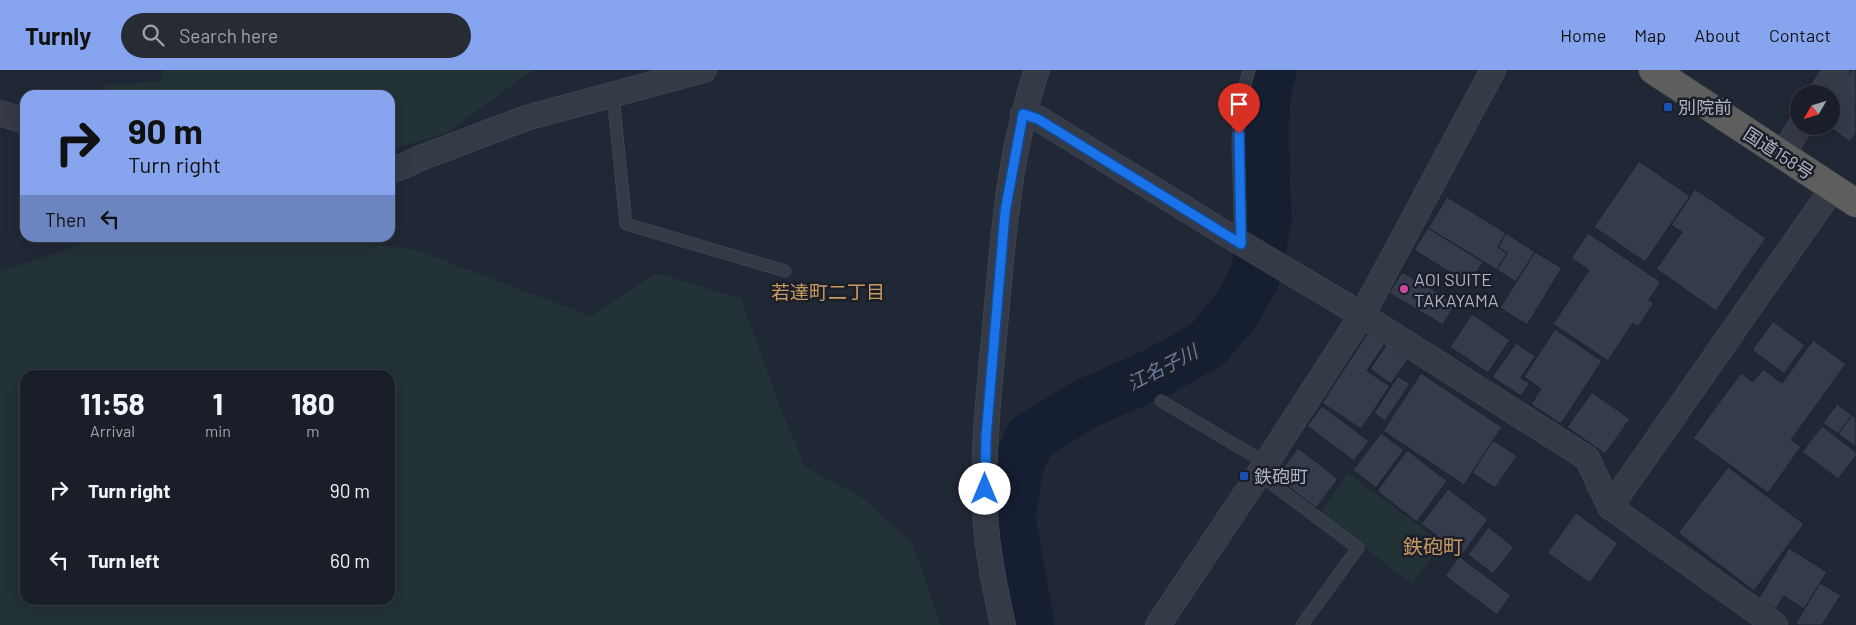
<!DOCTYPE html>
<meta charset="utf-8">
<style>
:root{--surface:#191e28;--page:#262b34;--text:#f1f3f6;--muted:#9fa2a8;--line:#373c45;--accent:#87a5ef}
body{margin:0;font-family:Barlow,"Noto Sans JP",sans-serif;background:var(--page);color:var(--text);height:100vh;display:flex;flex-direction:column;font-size:19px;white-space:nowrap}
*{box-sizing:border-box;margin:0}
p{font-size:16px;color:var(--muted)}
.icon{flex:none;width:28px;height:28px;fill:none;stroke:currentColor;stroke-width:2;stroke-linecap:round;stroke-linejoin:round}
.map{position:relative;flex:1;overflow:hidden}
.details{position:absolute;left:20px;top:300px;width:375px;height:235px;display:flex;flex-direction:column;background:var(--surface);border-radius:15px;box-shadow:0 5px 20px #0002,0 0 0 1px var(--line)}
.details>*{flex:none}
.top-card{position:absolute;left:20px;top:20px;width:375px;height:152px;border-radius:15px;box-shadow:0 5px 20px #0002,0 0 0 1px var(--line);background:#87a5ef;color:#111;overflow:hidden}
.needle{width:32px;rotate:231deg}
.buttons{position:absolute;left:1790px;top:15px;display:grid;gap:10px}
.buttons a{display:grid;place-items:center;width:50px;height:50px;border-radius:50%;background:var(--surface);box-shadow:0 5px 20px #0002,0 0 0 1px var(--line);font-size:25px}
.pin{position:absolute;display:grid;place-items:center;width:42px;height:42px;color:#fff;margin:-51px -21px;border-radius:50% 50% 50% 0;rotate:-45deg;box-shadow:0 0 5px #0007}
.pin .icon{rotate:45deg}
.me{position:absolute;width:55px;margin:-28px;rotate:0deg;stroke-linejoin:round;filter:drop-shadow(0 0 4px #0008)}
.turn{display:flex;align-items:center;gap:18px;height:105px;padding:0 25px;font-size:22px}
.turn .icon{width:65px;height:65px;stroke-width:2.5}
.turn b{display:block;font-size:35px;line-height:42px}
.then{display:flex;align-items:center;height:48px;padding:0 25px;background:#0003;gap:10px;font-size:19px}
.eta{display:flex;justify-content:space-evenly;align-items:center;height:85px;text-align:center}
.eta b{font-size:30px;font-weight:700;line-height:35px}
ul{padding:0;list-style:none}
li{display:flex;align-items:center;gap:15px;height:70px;padding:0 25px}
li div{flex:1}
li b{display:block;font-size:19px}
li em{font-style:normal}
header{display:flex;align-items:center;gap:30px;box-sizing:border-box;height:70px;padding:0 25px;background:var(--accent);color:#111}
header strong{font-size:24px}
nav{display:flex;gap:28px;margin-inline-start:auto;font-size:18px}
.search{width:350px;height:45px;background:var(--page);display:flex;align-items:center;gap:12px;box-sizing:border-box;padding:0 18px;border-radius:28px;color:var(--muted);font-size:19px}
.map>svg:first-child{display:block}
.green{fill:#233236;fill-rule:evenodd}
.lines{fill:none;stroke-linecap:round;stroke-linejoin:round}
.river{stroke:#161e31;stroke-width:51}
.building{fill:#333b4c;stroke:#1c212c}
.service-casing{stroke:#3e434f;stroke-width:13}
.minor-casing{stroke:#3e434f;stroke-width:26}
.trunk-casing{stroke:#3f4450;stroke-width:29}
.service{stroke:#343a46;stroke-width:11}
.minor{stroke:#343a46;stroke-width:24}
.trunk{stroke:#5e5e5c;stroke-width:28}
.route-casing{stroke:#114b97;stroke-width:12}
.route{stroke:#1a73e8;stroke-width:9}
.transit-dot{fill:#1a4fb4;stroke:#1a1f2a;stroke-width:2}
.hotel-dot{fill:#d1479c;stroke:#1a1f2a;stroke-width:2}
.labels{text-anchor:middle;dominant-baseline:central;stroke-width:5;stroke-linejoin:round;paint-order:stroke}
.poi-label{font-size:18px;fill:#afb4c2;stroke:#1a1f2a;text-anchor:start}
.street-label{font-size:18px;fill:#afb4c2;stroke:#1a1f2a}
.neighbourhood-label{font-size:19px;fill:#ca9962;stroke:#1a1f2a}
.water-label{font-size:19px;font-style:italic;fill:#6a7c9f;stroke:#1a1f2a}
.quarter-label{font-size:20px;fill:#ca9962;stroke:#1a1f2a}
</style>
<header>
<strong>Turnly</strong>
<div class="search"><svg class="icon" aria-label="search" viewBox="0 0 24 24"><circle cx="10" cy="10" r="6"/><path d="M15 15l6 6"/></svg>Search here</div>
<nav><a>Home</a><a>Map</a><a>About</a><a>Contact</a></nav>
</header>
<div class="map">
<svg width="1856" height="555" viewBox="0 0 1856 555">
<rect width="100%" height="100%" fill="#212835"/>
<g class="green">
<path d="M164 0H533L448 62 390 80V25H106L103 15 159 12Z"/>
<path d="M98 168H330L416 180 591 246 657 203 741 229 782 342 805 397 866 430 913 475 941 555H0V202ZM25 305H390V530H25Z"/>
<path d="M1348 404 1443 473 1412 514 1320 444Z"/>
</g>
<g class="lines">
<path class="river" d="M1029 555 1010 447 1018 396 1030 368 1085 334 1156 303 1208 274 1237 239 1255 206 1266 151 1263 59 1267 8 1271 0"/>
</g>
<g class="building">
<path d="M1851 0H1856V63L1850 72 1828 56H1831V30Z"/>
<path d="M1639 91 1690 126 1645 192 1594 157Z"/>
<path d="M1695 119 1766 168 1716 241 1656 199 1682 162 1671 155Z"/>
<path d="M1447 127 1506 163 1498 177 1507 183 1497 200 1428 158Z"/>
<path d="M1428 158 1483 192 1469 214 1414 180Z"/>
<path d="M1506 163 1535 182 1516 212 1497 200 1507 183 1498 177Z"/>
<path d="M1588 163 1661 212 1649 230 1654 233 1638 257 1633 253 1608 291 1553 254 1589 200 1571 188Z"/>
<path d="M1535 182 1562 198 1527 255 1500 238Z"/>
<path d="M1402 202 1456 233 1443 255 1389 223Z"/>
<path d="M1472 244 1510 270 1488 303 1450 277Z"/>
<path d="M1773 251 1805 275 1784 304 1752 280Z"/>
<path d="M1555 259 1602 291 1561 354 1531 334 1541 319 1524 307Z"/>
<path d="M1369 261 1386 272 1367 301 1390 316 1361 359 1322 333Z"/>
<path d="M1813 270 1846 294 1791 370 1801 377 1768 423 1693 368 1741 303 1753 312 1763 299 1782 313Z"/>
<path d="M1516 273 1535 286 1521 308 1530 313 1521 326 1492 307Z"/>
<path d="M1387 274 1408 289 1391 314 1370 299Z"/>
<path d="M1421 303 1502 357 1464 415 1383 361Z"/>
<path d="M1398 306 1410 314 1385 351 1374 343Z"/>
<path d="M1592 322 1630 349 1605 384 1567 357Z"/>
<path d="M1837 334 1852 345 1838 364 1823 353Z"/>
<path d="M1322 336 1369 371 1354 391 1307 356Z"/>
<path d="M1852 345 1856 348V377L1838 364Z"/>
<path d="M1822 356 1856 382V386L1838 409 1802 382Z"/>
<path d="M1381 363 1404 380 1376 418 1353 400Z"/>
<path d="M1493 370 1517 386 1495 418 1472 403Z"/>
<path d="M1298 378 1338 409 1316 438 1276 407Z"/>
<path d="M1407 380 1447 411 1417 452 1377 421Z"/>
<path d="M1728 397 1804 454 1754 521 1678 463Z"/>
<path d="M1448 419 1488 449 1462 485 1421 454Z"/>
<path d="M1576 443 1618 473 1590 513 1547 483Z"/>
<path d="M1488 457 1514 477 1493 504 1468 485Z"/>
<path d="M1789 478 1827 502 1804 539 1784 526 1776 539 1759 528Z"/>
<path d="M1459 486 1511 525 1497 545 1445 506Z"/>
<path d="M1820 513 1841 525 1822 555H1798L1796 553Z"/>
</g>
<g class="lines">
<g class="service-casing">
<g id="service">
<path d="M613 25 626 154 785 201"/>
<path d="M1241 173 1238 77 1239 37 1249 0"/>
<path d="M1161 331 1266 393"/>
<path d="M1259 404 1358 478 1302 555"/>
</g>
</g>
<g class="minor-casing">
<g id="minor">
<path d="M1821 24 1836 0"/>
<path d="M0 43 25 51"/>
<path d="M1023 44 1039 49 1241 173 1362 245 1587 388 1610 437 1775 555"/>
<path d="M1782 85 1800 56"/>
<path d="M390 100 399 98 418 89 526 48 704 0"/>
<path d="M1610 437 1833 118"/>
<path d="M1003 555C995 518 987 480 985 443 982 373 991 304 997 235 1004 155 1011 76 1037 0"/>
<path d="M1158 555 1259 404 1362 245 1493 0"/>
</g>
</g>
<g class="trunk-casing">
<path id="trunk" d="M1653 0 1856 133"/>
</g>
<use href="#service" class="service"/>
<use href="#minor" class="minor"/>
<use href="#trunk" class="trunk"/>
</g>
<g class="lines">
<g class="route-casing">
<path id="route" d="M985 419 986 367 1005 142 1023 44 1038 49 1241 174 1239 64"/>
</g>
<use href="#route" class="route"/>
</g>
<g class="transit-dot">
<rect x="1663" y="32" width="10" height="10" rx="2.5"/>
<rect x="1239" y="401" width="10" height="10" rx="2.5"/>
</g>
<circle class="hotel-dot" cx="1404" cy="219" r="5"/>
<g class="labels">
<g class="poi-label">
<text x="1678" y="37">別院前</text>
<text x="1414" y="209">AOI SUITE<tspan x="1414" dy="21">TAKAYAMA</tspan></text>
<text x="1254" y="406">鉄砲町</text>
</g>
<g class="street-label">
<text transform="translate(1779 83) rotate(33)">国道158号</text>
</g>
<g class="neighbourhood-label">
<text x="828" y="221">若達町二丁目</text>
</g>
<g class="water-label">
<text transform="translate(1162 297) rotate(-27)">江名子川</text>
</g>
<g class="quarter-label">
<text x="1433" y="476">鉄砲町</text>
</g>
</g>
</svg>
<div class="buttons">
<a><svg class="needle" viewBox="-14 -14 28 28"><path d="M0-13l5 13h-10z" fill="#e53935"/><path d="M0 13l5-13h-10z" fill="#9fa2a8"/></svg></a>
</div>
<div class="pin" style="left:1239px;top:64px;background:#d93025"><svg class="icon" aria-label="arrive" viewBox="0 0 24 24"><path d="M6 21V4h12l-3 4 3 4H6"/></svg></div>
<svg class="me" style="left:985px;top:419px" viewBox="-20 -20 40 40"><circle r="19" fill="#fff"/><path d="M0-13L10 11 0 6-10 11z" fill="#1a73e8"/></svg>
<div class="top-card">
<div class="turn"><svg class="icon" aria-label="right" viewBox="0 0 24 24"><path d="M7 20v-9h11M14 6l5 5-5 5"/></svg><div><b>90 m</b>Turn right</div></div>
<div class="then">Then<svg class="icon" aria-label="left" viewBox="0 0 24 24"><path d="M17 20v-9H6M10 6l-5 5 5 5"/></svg></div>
</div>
<section class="details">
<div class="eta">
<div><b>11:58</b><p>Arrival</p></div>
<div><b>1</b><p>min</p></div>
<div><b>180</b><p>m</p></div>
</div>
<ul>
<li><svg class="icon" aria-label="right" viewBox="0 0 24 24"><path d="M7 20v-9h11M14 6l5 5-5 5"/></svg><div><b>Turn right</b></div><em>90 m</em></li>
<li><svg class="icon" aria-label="left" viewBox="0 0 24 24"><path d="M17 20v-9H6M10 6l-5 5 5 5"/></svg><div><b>Turn left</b></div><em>60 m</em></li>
</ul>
</section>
</div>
